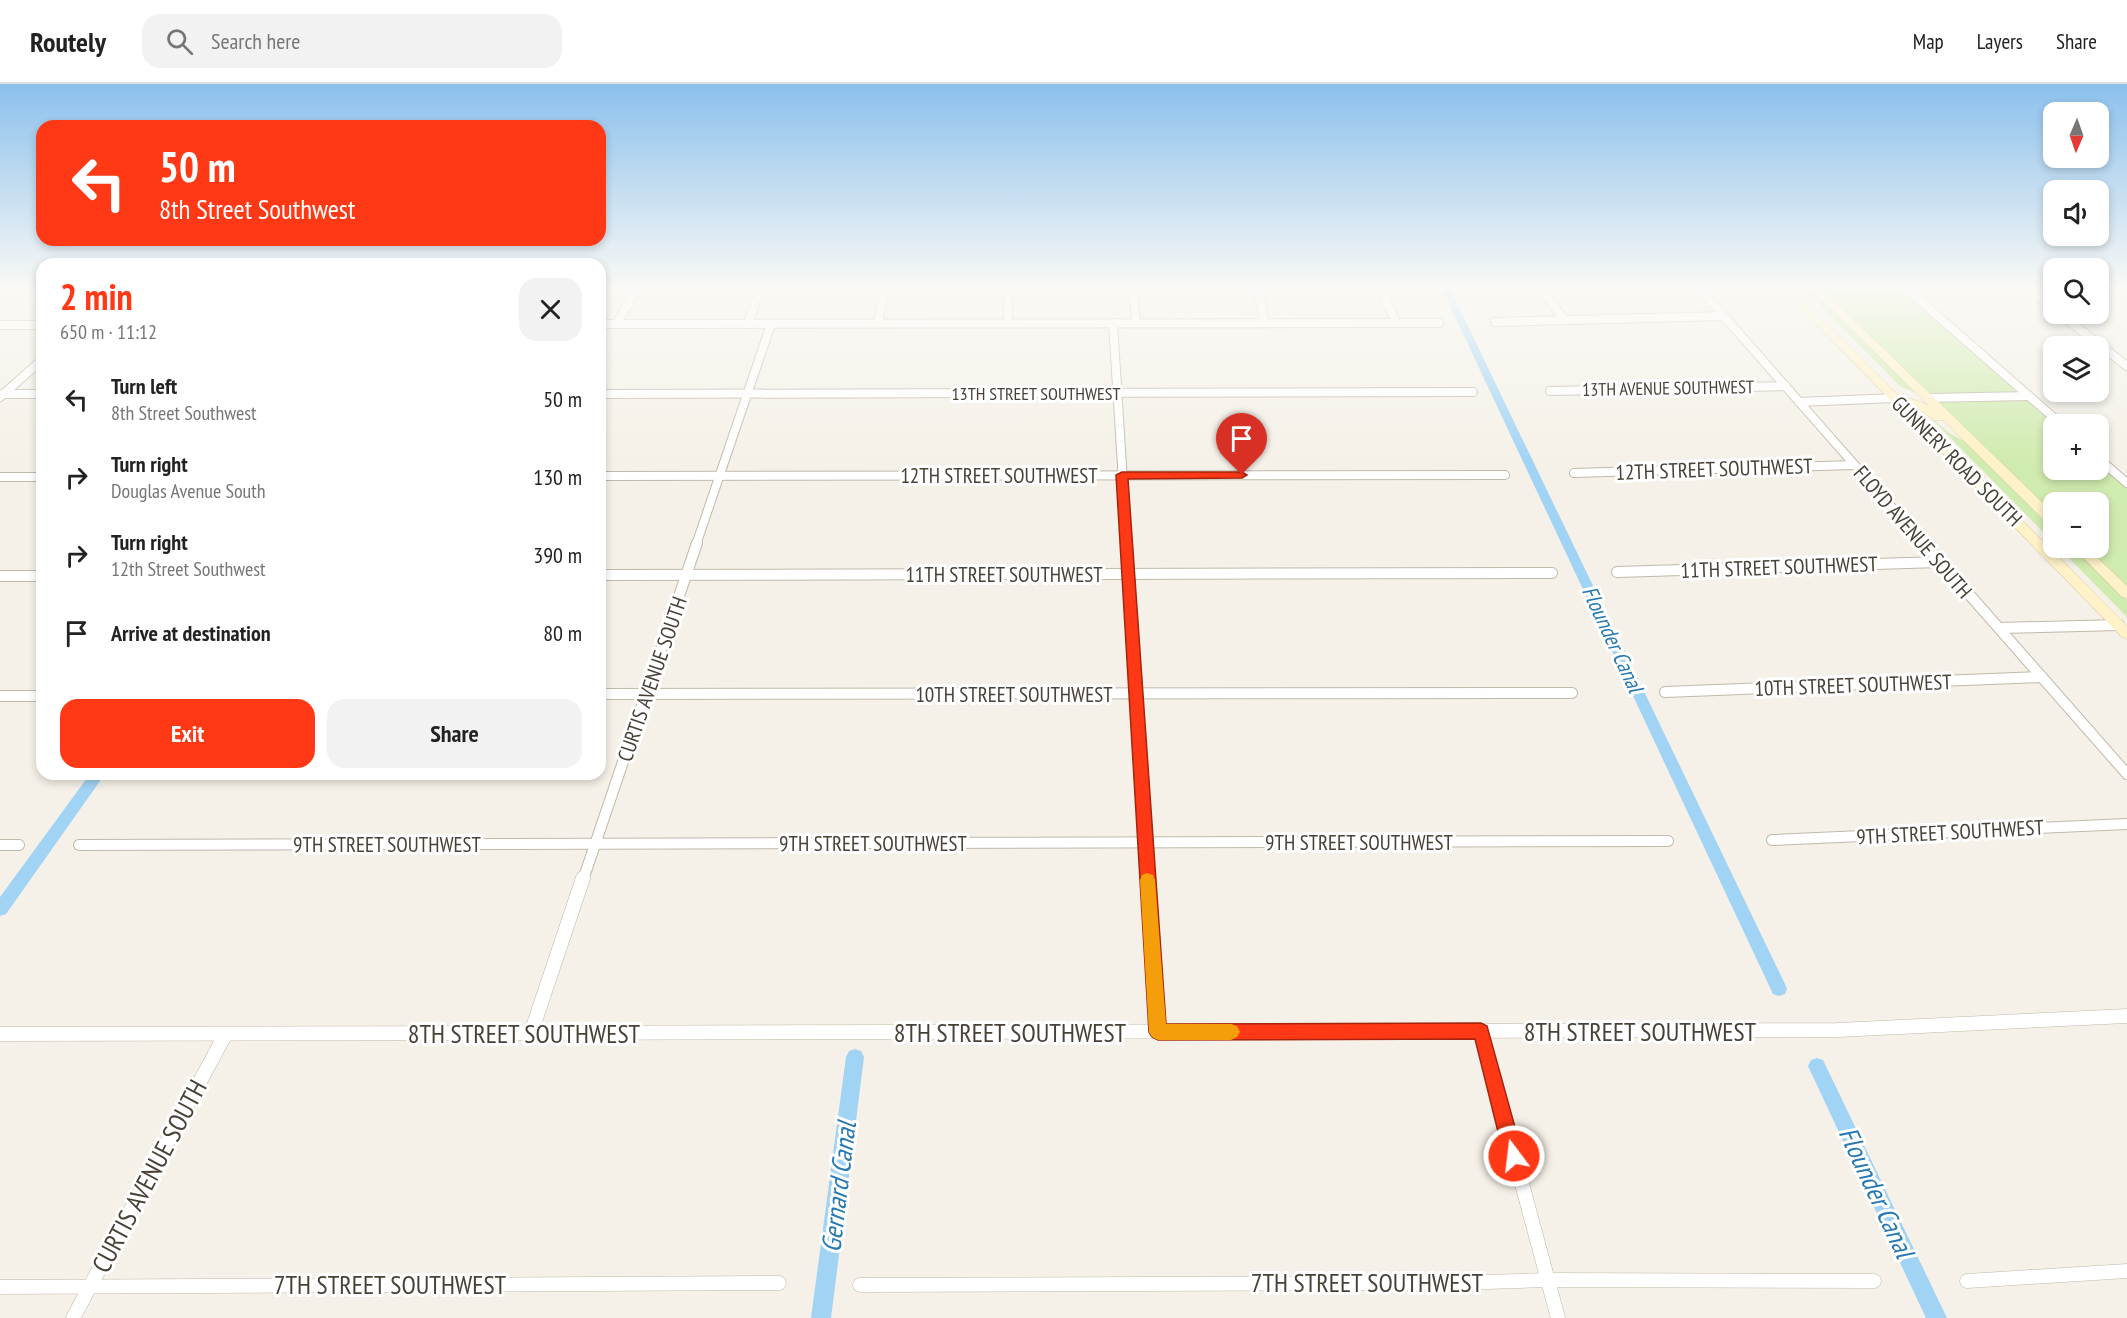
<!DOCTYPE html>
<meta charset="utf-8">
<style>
:root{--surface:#fff;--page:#f2f2f2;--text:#222;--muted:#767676;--line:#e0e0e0;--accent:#ff3815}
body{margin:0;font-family:"PT Sans Narrow",sans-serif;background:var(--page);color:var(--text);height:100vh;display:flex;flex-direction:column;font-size:22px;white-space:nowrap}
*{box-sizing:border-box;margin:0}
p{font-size:20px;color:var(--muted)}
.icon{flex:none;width:33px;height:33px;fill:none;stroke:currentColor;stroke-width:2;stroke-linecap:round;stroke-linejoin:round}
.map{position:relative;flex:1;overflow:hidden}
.side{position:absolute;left:36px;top:174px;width:570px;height:522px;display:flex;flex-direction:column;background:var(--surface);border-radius:18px;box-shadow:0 3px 9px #0003}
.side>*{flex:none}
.banner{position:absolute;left:36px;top:36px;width:570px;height:126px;border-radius:18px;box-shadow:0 3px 9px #0003;background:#ff3815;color:#fff;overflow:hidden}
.needle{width:39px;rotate:182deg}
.tools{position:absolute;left:2043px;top:18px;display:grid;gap:12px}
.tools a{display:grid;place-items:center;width:66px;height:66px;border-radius:12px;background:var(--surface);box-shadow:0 3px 9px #0003;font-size:30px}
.pin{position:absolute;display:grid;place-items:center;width:51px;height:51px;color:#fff;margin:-62px -26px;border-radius:50% 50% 50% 0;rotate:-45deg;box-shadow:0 0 6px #0007}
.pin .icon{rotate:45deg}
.me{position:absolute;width:66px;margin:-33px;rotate:345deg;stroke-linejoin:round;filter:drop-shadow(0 0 4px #0008)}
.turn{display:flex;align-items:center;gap:21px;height:126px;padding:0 24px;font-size:27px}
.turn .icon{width:78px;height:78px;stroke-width:2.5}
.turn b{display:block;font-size:42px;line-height:51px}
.round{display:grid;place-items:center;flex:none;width:63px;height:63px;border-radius:18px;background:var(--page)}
.overview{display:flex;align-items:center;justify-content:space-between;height:102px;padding:0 24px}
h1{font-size:36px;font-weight:600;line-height:45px;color:var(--accent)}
.button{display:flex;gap:12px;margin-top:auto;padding:12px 24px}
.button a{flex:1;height:69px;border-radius:18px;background:var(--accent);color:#fff;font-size:24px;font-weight:600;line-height:69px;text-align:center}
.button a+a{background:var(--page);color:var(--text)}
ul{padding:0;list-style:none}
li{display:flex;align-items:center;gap:18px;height:78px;padding:0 24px}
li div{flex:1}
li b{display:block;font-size:22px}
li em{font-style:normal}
header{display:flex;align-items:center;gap:36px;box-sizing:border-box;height:84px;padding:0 30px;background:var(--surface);border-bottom:2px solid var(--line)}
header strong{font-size:28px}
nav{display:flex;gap:33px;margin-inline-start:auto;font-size:21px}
.search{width:420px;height:54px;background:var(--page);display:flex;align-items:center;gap:15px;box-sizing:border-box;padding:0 21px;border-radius:18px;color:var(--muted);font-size:22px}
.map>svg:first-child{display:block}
.green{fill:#d0ebaf}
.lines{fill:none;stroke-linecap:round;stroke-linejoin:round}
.canal{fill:#a1d3f5;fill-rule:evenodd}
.street-far2-casing{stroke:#c1b9aa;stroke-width:10}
.street-far1-casing{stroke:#c1b9aa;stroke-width:12}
.street-casing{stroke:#c1b9aa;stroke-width:15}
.secondary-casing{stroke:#d8c595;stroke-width:1}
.street-far2{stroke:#fff;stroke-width:8}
.street-far1{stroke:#fff;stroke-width:10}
.street{stroke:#fff;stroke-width:14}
.secondary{fill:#fff2c8;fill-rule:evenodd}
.route{fill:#ff3815;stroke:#a6240e;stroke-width:1.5}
.slow{fill:#f59e0b}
.labels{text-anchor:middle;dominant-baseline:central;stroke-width:6;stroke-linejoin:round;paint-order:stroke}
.far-street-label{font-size:18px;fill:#494136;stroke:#fff}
.street-label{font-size:21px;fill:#494136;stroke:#fff}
.water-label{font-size:22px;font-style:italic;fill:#2779b3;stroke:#fff}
.near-street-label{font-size:26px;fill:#494136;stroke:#fff}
.near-water-label{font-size:27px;font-style:italic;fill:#2779b3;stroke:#fff}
</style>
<header>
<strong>Routely</strong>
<div class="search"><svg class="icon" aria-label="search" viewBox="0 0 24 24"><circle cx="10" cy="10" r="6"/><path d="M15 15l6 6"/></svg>Search here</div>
<nav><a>Map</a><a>Layers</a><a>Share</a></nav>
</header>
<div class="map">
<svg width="2127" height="1234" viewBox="0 0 2127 1234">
<rect width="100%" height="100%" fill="#f5f1e8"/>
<g class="green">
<path d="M1804 205H1812L1919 310 1901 303Z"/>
<path d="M1821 205H1903L2056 340H2054V386H2098L2099 378 2127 404V504L2086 464H2098V418H2054L2053 432Z"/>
<path d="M1926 329 1949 349 1970 360 2053 443V458Z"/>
<path d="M2059 464H2074L2127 516V533Z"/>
</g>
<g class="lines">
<g class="canal">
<path d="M1442 205H1450L1785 900 1787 905 1785 910 1779 912 1773 910Z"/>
<path d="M90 690H105L6 830 0 832V813Z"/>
<path d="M855 965 861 967 864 973 831 1234H811L846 973 849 967Z"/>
<path d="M1817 974 1823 976 1947 1234H1926L1808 982 1811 976Z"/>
</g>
<g class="street-far2-casing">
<g id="street-far2">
<path d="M1008 205V239"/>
<path d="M1133 205 1136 239"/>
<path d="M1257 205 1265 239"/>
<path d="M1381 205 1396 239"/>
<path d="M1542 205 1564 236"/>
<path d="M1700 205 1925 461"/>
<path d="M1907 205 2061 340"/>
<path d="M2029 205 2054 224"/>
<path d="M2060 230 2127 282"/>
<path d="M1495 238 1724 232"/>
<path d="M878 239 885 205"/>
<path d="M1113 239 1127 461"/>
<path d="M600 240 1439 239"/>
<path d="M617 240 636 205"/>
<path d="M748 240 760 205"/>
<path d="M0 241H42"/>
<path d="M1550 307 1786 302"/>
<path d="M0 310H42"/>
<path d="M600 310 1473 308"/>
<path d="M0 313 42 276"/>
<path d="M1928 314 2029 312"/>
<path d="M1799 318 1895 314"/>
<path d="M2098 374 2127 399"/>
<path d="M1574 389 1854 381"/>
<path d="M600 392 1505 391"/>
<path d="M0 393H42"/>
<path d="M696 461 771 240"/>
</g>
</g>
<g class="street-far1-casing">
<g id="street-far1">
<path d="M1127 459 1148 796"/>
<path d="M1924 459 2127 690"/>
<path d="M1617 488 1940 478"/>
<path d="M600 491 1552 489"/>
<path d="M0 492H42"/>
<path d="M1999 544 2119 541"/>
<path d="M1665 608 2042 593"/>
<path d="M600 610 1572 609"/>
<path d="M0 612H42"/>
<path d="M1772 756 2127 740"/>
<path d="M0 761H19"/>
<path d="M79 761 1668 757"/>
<path d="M583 796 697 459"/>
</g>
</g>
<g class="street-casing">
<g id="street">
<path d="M1148 794 1158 948"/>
<path d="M1481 947 1558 1234"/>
<path d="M531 949 583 794"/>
<path d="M0 950 1838 946 2127 932"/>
<path d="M1967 1197 2127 1187"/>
<path d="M860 1201 1455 1199 1548 1196 1874 1197"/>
<path d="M0 1203 779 1199"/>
<path d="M73 1234 225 951"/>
</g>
</g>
<g class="secondary-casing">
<g id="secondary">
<path d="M1782 205H1792L1898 311 1924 319 1930 323 1811 205H1822L2054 430V442L2049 441 1943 336H1934L1916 323 1908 321 2127 542V555L2122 553Z"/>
<path d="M2074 464H2087L2127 502V514L2122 513Z"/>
</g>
</g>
<use href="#street-far2" class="street-far2"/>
<use href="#street-far1" class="street-far1"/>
<use href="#street" class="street"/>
<use href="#secondary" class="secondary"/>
</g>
<linearGradient id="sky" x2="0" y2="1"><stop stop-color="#8bc0ed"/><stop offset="0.54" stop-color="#faf9f5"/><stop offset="1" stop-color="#faf9f5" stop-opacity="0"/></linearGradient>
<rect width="2127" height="378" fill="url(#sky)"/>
<path class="route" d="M1122 388H1242L1247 391 1242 394 1128 395 1166 940 1481 939 1487 942 1523 1072 1520 1078 1514 1081 1507 1078 1504 1072 1475 955 1158 956 1152 953 1149 948 1116 391Z"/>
<path class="slow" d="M1147 789 1153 791 1155 796 1166 940H1231L1237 942 1240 948 1237 953 1231 956H1158L1152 953 1149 948 1140 796 1142 791Z"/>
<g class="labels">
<g class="far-street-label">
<text transform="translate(1668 304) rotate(-1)">13TH AVENUE SOUTHWEST</text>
<text x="1036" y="309">13TH STREET SOUTHWEST</text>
</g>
<g class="street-label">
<text transform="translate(1957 377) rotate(45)">GUNNERY ROAD SOUTH</text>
<text transform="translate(1714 385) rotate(-2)">12TH STREET SOUTHWEST</text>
<text x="999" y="391">12TH STREET SOUTHWEST</text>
<text transform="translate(1913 448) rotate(49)">FLOYD AVENUE SOUTH</text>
<text transform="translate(1779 483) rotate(-2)">11TH STREET SOUTHWEST</text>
<text x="1004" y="490">11TH STREET SOUTHWEST</text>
<text transform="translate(652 595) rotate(-71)">CURTIS AVENUE SOUTH</text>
<text transform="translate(1853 601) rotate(-2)">10TH STREET SOUTHWEST</text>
<text x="1014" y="610">10TH STREET SOUTHWEST</text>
<text transform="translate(1950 748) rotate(-3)">9TH STREET SOUTHWEST</text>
<text x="1359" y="758">9TH STREET SOUTHWEST</text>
<text x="873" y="759">9TH STREET SOUTHWEST</text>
<text x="387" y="760">9TH STREET SOUTHWEST</text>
</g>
<g class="water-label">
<text transform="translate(1613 555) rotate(65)">Flounder Canal</text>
</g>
<g class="near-street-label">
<text x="1640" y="947">8TH STREET SOUTHWEST</text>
<text x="1010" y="948">8TH STREET SOUTHWEST</text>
<text x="524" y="949">8TH STREET SOUTHWEST</text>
<text transform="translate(149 1092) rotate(-62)">CURTIS AVENUE SOUTH</text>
<text x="1367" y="1198">7TH STREET SOUTHWEST</text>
<text x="390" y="1200">7TH STREET SOUTHWEST</text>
</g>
<g class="near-water-label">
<text transform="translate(838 1103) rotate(-83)">Gernard Canal</text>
<text transform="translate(1877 1108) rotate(65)">Flounder Canal</text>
</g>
</g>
</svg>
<div class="tools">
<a><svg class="needle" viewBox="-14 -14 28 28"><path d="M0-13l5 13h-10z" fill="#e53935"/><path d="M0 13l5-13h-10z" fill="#767676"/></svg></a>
<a><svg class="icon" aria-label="sound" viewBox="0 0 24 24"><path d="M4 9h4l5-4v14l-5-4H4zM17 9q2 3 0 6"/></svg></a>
<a><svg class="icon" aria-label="search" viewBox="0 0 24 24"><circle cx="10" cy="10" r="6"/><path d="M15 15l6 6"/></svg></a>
<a><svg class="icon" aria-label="layers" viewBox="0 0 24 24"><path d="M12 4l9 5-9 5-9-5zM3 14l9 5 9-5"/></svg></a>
<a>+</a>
<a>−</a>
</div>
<div class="pin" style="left:1242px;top:391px;background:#d93025"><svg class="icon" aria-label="arrive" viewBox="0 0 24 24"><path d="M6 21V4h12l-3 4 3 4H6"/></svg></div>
<svg class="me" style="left:1514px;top:1072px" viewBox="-20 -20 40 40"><circle r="17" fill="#ff3815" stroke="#fff" stroke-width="3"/><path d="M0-11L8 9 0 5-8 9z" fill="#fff"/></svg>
<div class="banner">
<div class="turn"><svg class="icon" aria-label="left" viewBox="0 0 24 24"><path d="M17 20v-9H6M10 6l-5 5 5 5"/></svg><div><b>50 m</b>8th Street Southwest</div></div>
</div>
<section class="side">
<div class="overview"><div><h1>2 min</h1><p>650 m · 11:12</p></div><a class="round"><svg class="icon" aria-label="close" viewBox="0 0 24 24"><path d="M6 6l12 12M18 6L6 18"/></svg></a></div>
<ul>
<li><svg class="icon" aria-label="left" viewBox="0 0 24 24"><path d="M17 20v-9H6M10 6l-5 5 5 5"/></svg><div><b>Turn left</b><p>8th Street Southwest</p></div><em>50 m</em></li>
<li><svg class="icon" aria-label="right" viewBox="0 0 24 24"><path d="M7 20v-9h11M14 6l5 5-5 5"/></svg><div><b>Turn right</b><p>Douglas Avenue South</p></div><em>130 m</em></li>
<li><svg class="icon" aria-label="right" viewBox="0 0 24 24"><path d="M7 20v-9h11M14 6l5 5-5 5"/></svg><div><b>Turn right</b><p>12th Street Southwest</p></div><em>390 m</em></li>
<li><svg class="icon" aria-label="arrive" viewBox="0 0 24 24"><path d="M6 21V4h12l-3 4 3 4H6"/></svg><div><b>Arrive at destination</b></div><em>80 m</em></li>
</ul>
<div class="button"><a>Exit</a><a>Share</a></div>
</section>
</div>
